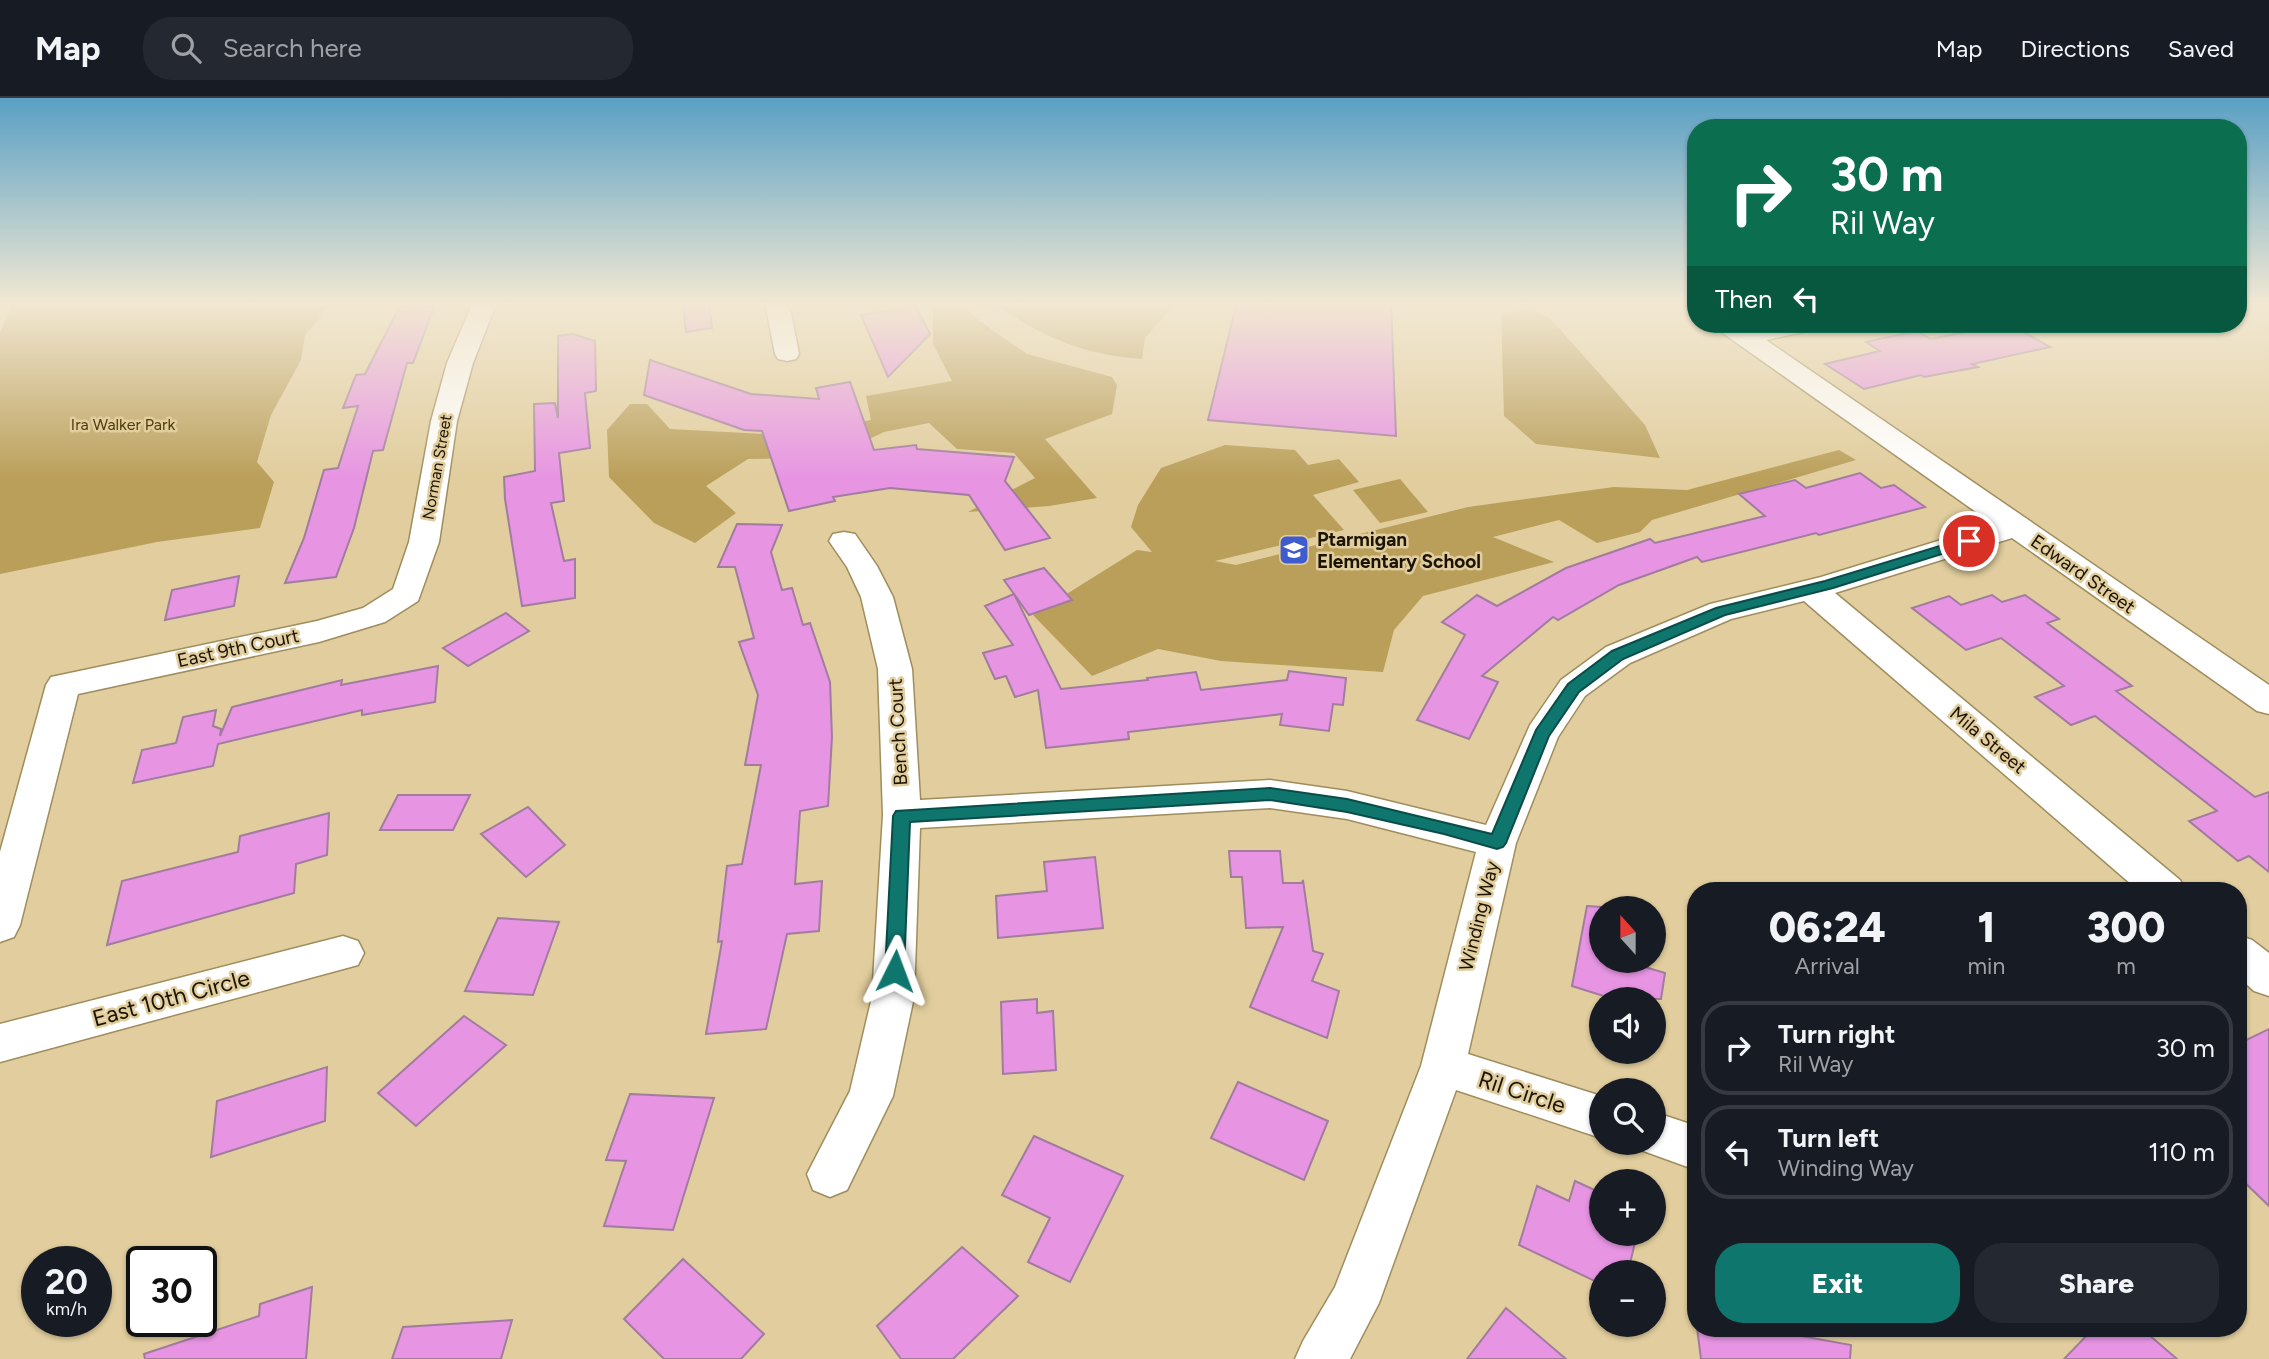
<!DOCTYPE html>
<meta charset="utf-8">
<style>
:root{--surface:#171b24;--page:#242831;--text:#f1f3f6;--muted:#9ea1a6;--line:#363941;--accent:#0f766e}
body{margin:0;font-family:Figtree,sans-serif;background:var(--page);color:var(--text);height:100vh;display:flex;flex-direction:column;font-size:26px;white-space:nowrap}
*{box-sizing:border-box;margin:0}
p{font-size:23px;color:var(--muted)}
.icon{flex:none;width:38px;height:38px;fill:none;stroke:currentColor;stroke-width:2;stroke-linecap:round;stroke-linejoin:round}
.map{position:relative;flex:1;overflow:hidden}
.sheet{position:absolute;left:1687px;top:784px;width:560px;height:455px;display:flex;flex-direction:column;background:var(--surface);border-radius:28px;box-shadow:0 2px 5px #0004}
.sheet>*{flex:none}
.banner{position:absolute;left:1687px;top:21px;width:560px;height:214px;border-radius:28px;box-shadow:0 2px 5px #0004;background:#0b6e4f;color:#fff;overflow:hidden}
.needle{width:46px;rotate:339deg}
.buttons{position:absolute;left:1589px;top:798px;display:grid;gap:14px}
.buttons a{display:grid;place-items:center;width:77px;height:77px;border-radius:50%;background:var(--surface);box-shadow:0 2px 5px #0004;font-size:35px}
.speed{position:absolute;left:21px;top:1148px;display:flex;gap:14px;font-size:35px;font-weight:700;text-align:center}
.speed>*{display:grid;place-content:center;width:91px;height:91px;border-radius:50%;background:var(--surface);box-shadow:0 2px 5px #0004;line-height:1}
.speed small{font-size:18px;font-weight:400}
.speed .limit{border:4px solid #111;border-radius:10px;background:#fff;color:#111}
.pin{position:absolute;display:grid;place-items:center;width:60px;height:60px;color:#fff;margin:-30px;border:4px solid #fff;border-radius:50%;box-shadow:0 2px 7px #0007}
.me{position:absolute;width:77px;margin:-38px;rotate:3deg;stroke-linejoin:round;filter:drop-shadow(0 0 5px #0008)}
.turn{display:flex;align-items:center;gap:24px;height:147px;padding:0 28px;font-size:32px}
.turn .icon{width:91px;height:91px;stroke-width:2.5}
.turn b{display:block;font-size:49px;line-height:60px}
.then{display:flex;align-items:center;height:66px;padding:0 28px;background:#0003;gap:14px;font-size:26px}
.eta{display:flex;justify-content:space-evenly;align-items:center;height:119px;text-align:center}
.eta b{font-size:42px;font-weight:800;line-height:49px}
.cta{display:flex;gap:14px;margin-top:auto;padding:14px 28px}
.cta a{flex:1;height:80px;border-radius:28px;background:var(--accent);color:#fff;font-size:28px;font-weight:800;line-height:80px;text-align:center}
.cta a+a{background:var(--page);color:var(--text)}
ul{padding:0;list-style:none}
li{display:flex;align-items:center;gap:21px;height:94px;margin:0 14px 10px;padding:0 14px;border:4px solid var(--line);border-radius:28px}
li div{flex:1}
li b{display:block;font-size:26px}
li em{font-style:normal}
header{display:flex;align-items:center;gap:42px;box-sizing:border-box;height:98px;padding:0 35px;background:var(--surface);border-bottom:2px solid var(--line)}
header strong{font-size:33px}
nav{display:flex;gap:38px;margin-inline-start:auto;font-size:24px}
.search{width:490px;height:63px;background:var(--page);display:flex;align-items:center;gap:18px;box-sizing:border-box;padding:0 24px;border-radius:28px;color:var(--muted);font-size:26px}
.map>svg:first-child{display:block}
.green{fill:#ba9f5a}
.building{fill:#e794e3;stroke:#a27c9f;stroke-width:2}
.lines{fill:none;stroke-linecap:round;stroke-linejoin:round}
.street-casing{stroke:#9f8d5e;stroke-width:3}
.street{fill:#fff;fill-rule:evenodd}
.route{fill:#0f766e;stroke:#0a4d48;stroke-width:2}
.labels{text-anchor:middle;dominant-baseline:central;stroke-width:5;stroke-linejoin:round;paint-order:stroke}
.far-park-label{font-size:16px;fill:#4e3d0b;stroke:#e1cd9d}
.far-street-label{font-size:16px;fill:#1b1403;stroke:#e1cd9d}
.poi-label{font-size:19px;font-weight:bold;fill:#1b1403;stroke:#e1cd9d;text-anchor:start}
.street-label{font-size:19px;fill:#1b1403;stroke:#e1cd9d}
.near-street-label{font-size:23px;fill:#1b1403;stroke:#e1cd9d}
</style>
<header>
<strong>Map</strong>
<div class="search"><svg class="icon" aria-label="search" viewBox="0 0 24 24"><circle cx="10" cy="10" r="6"/><path d="M15 15l6 6"/></svg>Search here</div>
<nav><a>Map</a><a>Directions</a><a>Saved</a></nav>
</header>
<div class="map">
<svg width="2269" height="1261" viewBox="0 0 2269 1261">
<rect width="100%" height="100%" fill="#e1cd9d"/>
<g class="green">
<path d="M14 204H333L305 237 301 262 271 317 257 364 274 384 260 430 157 444 0 476V234Z"/>
<path d="M938 204H960L978 222 1027 256 1112 279 1117 287 1112 316 1045 341 1097 400 1049 408 968 414 1035 380 1014 355 957 351 929 325 884 334 829 360 748 361 706 388 736 415 695 445 654 425 609 379 607 332 630 306H647L670 331 782 337 871 322 866 298 952 283 933 246V205Z"/>
<path d="M990 204H1170L1169 212 1145 240 1142 261C1081 257 1041 237 990 204Z"/>
<path d="M1531 212 1550 220 1645 327 1660 360 1536 346 1504 318 1501 215Z"/>
<path d="M1225 347 1295 352 1308 367 1339 361 1359 384 1313 397 1344 432 1215 463 1236 467 1468 409 1614 389 1687 392 1839 352 1856 362 1652 422 1640 434 1597 445 1559 422 1493 439 1554 464 1423 498 1394 532 1383 574 1221 563 1158 551 1092 578 1033 517 1137 452 1152 454 1131 429 1138 407 1161 370Z"/>
<path d="M1400 381 1428 414 1380 425 1353 392Z"/>
</g>
<g class="building">
<path d="M402 204H436L413 265H407L383 352 373 353 354 430 336 479 285 485 304 440 324 372 338 370 358 308 343 310 356 277 365 276Z"/>
<path d="M709 204 712 230 686 234 683 207Z"/>
<path d="M1237 204H1391L1396 338 1208 322Z"/>
<path d="M915 208 930 236 888 279 861 217Z"/>
<path d="M2005 226H2010L2050 249 1972 266 1978 269 1924 279 1921 277 1864 291 1825 266 1880 253 1866 244 1917 233 1931 241Z"/>
<path d="M573 236 595 243 596 293 585 295 590 350 559 355 564 403 551 405 564 463 575 461V500L522 508 505 401 504 379 535 373 534 306 555 305 558 320V238Z"/>
<path d="M650 262 751 296 819 301 816 290 850 284 874 352 916 347 917 351 1014 359 1005 383 1050 440 1005 452 969 397 890 390 833 399 835 403 789 413 762 333 744 332 644 297Z"/>
<path d="M1860 375 1881 390 1894 387 1925 409 1819 437 1816 435 1702 464 1697 459 1619 487 1558 522 1553 519 1482 578 1498 584 1469 641 1417 622 1465 537 1442 524 1477 497 1497 508 1566 470 1650 441 1655 445 1765 418 1739 396 1795 382 1806 390Z"/>
<path d="M737 426 782 427 771 454 782 492 792 490 803 527 810 525 830 584 832 639 828 708 800 713 795 786 822 783 819 833 787 836 766 931 706 936 722 843 718 844 727 768 742 766 761 667H745L758 597 739 544 754 540 735 469H718Z"/>
<path d="M1044 470 1072 502 1029 517 1004 482Z"/>
<path d="M239 478 234 508 165 522 172 492Z"/>
<path d="M1014 496 1061 591 1148 582 1147 580 1196 574 1201 592 1287 582 1289 573 1346 580 1343 607 1333 606 1329 633 1280 627 1282 616 1128 634 1129 641 1046 650 1038 592 1015 599 1006 578 995 581 983 555 1013 547 985 508Z"/>
<path d="M1992 497 2002 504 2025 497 2059 521 2047 525 2132 588 2116 593 2255 699 2269 694V774L2249 758 2238 763 2189 723 2217 713 2095 618 2071 627 2035 599 2064 588 2001 540 1966 552 1912 510 1949 498 1961 507Z"/>
<path d="M506 515 529 533 468 568 443 550Z"/>
<path d="M438 568 435 604 362 617V612L218 646 213 668 133 685 142 652 176 645 183 619 216 612 213 628 221 631 220 638 232 609 342 582 341 587Z"/>
<path d="M398 697H470L453 732H380Z"/>
<path d="M528 709 565 747 526 779 481 736Z"/>
<path d="M329 715 327 757 296 766 294 795 107 847 122 783 238 754 240 738Z"/>
<path d="M1229 753H1280L1283 785H1302L1303 782 1313 853 1323 856 1312 883 1339 893 1327 940 1250 909 1283 829 1246 830 1242 779H1231Z"/>
<path d="M1095 759 1103 830 998 840 996 798 1047 793 1044 764Z"/>
<path d="M1587 808 1601 809V863H1625L1665 875 1661 901H1613L1572 888Z"/>
<path d="M498 820 559 824 533 897 465 893Z"/>
<path d="M1037 901V915L1053 913 1056 972 1003 976 1001 904Z"/>
<path d="M464 918 506 947 416 1028 378 995Z"/>
<path d="M2269 931V1108L2238 1078V946Z"/>
<path d="M327 969 325 1023 211 1059 217 1003Z"/>
<path d="M1238 984 1328 1023 1304 1082 1211 1040Z"/>
<path d="M630 996 714 1000 673 1132 604 1128 626 1063 606 1062Z"/>
<path d="M1034 1038 1123 1078 1070 1184 1028 1164 1050 1120 1002 1097Z"/>
<path d="M1575 1083 1601 1095V1136H1637L1628 1174H1601V1186L1519 1147 1537 1088 1569 1103Z"/>
<path d="M962 1149 1018 1198 953 1261H901L877 1228Z"/>
<path d="M683 1161 764 1236 741 1261H664L624 1221Z"/>
<path d="M312 1189 306 1261H145L144 1256 259 1218 260 1206Z"/>
<path d="M1506 1210 1566 1261H1467Z"/>
<path d="M512 1222 501 1261H392L403 1229Z"/>
<path d="M1697 1230H1779V1234L1851 1247 1850 1261H1701Z"/>
<path d="M2094 1230H2141L2177 1261H2064Z"/>
</g>
<g class="lines">
<g class="street-casing">
<g id="street">
<path d="M473 204H497L473 265 457 323 439 444 418 503 385 524 319 544 78 596 20 827 14 839 0 844V754L46 587 51 579 317 523 363 510 393 491 409 444 431 323 447 265Z"/>
<path d="M765 204H789L799 256 796 261 787 263 778 261 775 256Z"/>
<path d="M1682 204H1696V212L1686 209Z"/>
<path d="M1714 226H1742L1749 231 1774 226H1820L1817 231 1766 242 2269 587V616L2257 613 2012 440 1835 495 2180 782 2186 793H2139L1804 503 1731 521 1630 565 1585 598 1558 639 1516 745 1468 956 1601 998V1040L1456 992 1379 1205 1350 1261H1295L1303 1243 1335 1189 1421 968 1476 754 1347 721 1270 710 920 730 914 899 893 998 847 1092 830 1099 813 1092 807 1076 850 993 872 899 883 717 878 571 861 499 847 469 829 443 833 436 844 434 855 436 877 468 893 499 912 571 920 702 1270 682 1347 693 1486 727 1530 627 1561 582 1606 549 1710 506 1821 479 1993 426 1717 231Z"/>
<path d="M2238 837 2252 842 2269 855V898L2254 893 2238 879Z"/>
<path d="M343 838 358 843 364 855 358 867 0 964V926Z"/>
<path d="M1654 1014 1696 1028V1072L1638 1051 1635 1045H1654Z"/>
</g>
</g>
<use href="#street" class="street"/>
</g>
<linearGradient id="sky" x2="0" y2="1"><stop stop-color="#5aa0c4"/><stop offset="0.54" stop-color="#f2e8d3"/><stop offset="1" stop-color="#f2e8d3" stop-opacity="0"/></linearGradient>
<rect width="2269" height="381" fill="url(#sky)"/>
<path class="route" d="M1969 439 1976 443 1974 446 1833 490 1725 517 1623 561 1579 594 1549 638 1506 745 1503 749 1497 751 1444 736 1347 714 1270 702 910 724 904 873 901 879 895 881 888 879 885 873 893 718 896 713 1270 690 1347 701 1492 736 1536 632 1568 586 1612 553 1716 510 1825 483Z"/>
<defs>
<g id="school-square" transform="scale(1.575)"><rect x="-9" y="-9" width="18" height="18" rx="4" fill="#3f5cce" stroke="#e1cd9d"/><path d="M0-5L7-2L0 1L-7-2ZM-4 1L0 2.5L4 1V4Q0 6-4 4Z" fill="#fff"/></g>
</defs>
<g fill-rule="evenodd">
<use href="#school-square" x="1294" y="452"/>
</g>
<g class="labels">
<g class="far-park-label">
<text x="123" y="326">Ira Walker Park</text>
</g>
<g class="far-street-label">
<text transform="translate(437 369) rotate(-80)">Norman Street</text>
</g>
<g class="poi-label">
<text x="1317" y="441">Ptarmigan<tspan x="1317" dy="22">Elementary School</tspan></text>
</g>
<g class="street-label">
<text transform="translate(2083 476) rotate(35)">Edward Street</text>
<text transform="translate(238 550) rotate(-12)">East 9th Court</text>
<text transform="translate(898 634) rotate(-93)">Bench Court</text>
<text transform="translate(1988 642) rotate(40)">Mila Street</text>
<text transform="translate(1479 818) rotate(-76)">Winding Way</text>
</g>
<g class="near-street-label">
<text transform="translate(171 900) rotate(-15)">East 10th Circle</text>
<text transform="translate(1522 994) rotate(18)">Ril Circle</text>
</g>
</g>
</svg>
<div class="buttons">
<a><svg class="needle" viewBox="-14 -14 28 28"><path d="M0-13l5 13h-10z" fill="#e53935"/><path d="M0 13l5-13h-10z" fill="#9ea1a6"/></svg></a>
<a><svg class="icon" aria-label="sound" viewBox="0 0 24 24"><path d="M4 9h4l5-4v14l-5-4H4zM17 9q2 3 0 6"/></svg></a>
<a><svg class="icon" aria-label="search" viewBox="0 0 24 24"><circle cx="10" cy="10" r="6"/><path d="M15 15l6 6"/></svg></a>
<a>+</a>
<a>−</a>
</div>
<div class="speed"><div>20<small>km/h</small></div><div class="limit">30</div></div>
<div class="pin" style="left:1969px;top:443px;background:#d93025"><svg class="icon" aria-label="arrive" viewBox="0 0 24 24"><path d="M6 21V4h12l-3 4 3 4H6"/></svg></div>
<svg class="me" style="left:895px;top:873px" viewBox="-20 -20 40 40"><path d="M0-17L14 15 0 8-14 15z" fill="#0f766e" stroke="#fff" stroke-width="4"/></svg>
<div class="banner">
<div class="turn"><svg class="icon" aria-label="right" viewBox="0 0 24 24"><path d="M7 20v-9h11M14 6l5 5-5 5"/></svg><div><b>30 m</b>Ril Way</div></div>
<div class="then">Then<svg class="icon" aria-label="left" viewBox="0 0 24 24"><path d="M17 20v-9H6M10 6l-5 5 5 5"/></svg></div>
</div>
<section class="sheet">
<div class="eta">
<div><b>06:24</b><p>Arrival</p></div>
<div><b>1</b><p>min</p></div>
<div><b>300</b><p>m</p></div>
</div>
<ul>
<li><svg class="icon" aria-label="right" viewBox="0 0 24 24"><path d="M7 20v-9h11M14 6l5 5-5 5"/></svg><div><b>Turn right</b><p>Ril Way</p></div><em>30 m</em></li>
<li><svg class="icon" aria-label="left" viewBox="0 0 24 24"><path d="M17 20v-9H6M10 6l-5 5 5 5"/></svg><div><b>Turn left</b><p>Winding Way</p></div><em>110 m</em></li>
</ul>
<div class="cta"><a>Exit</a><a>Share</a></div>
</section>
</div>
